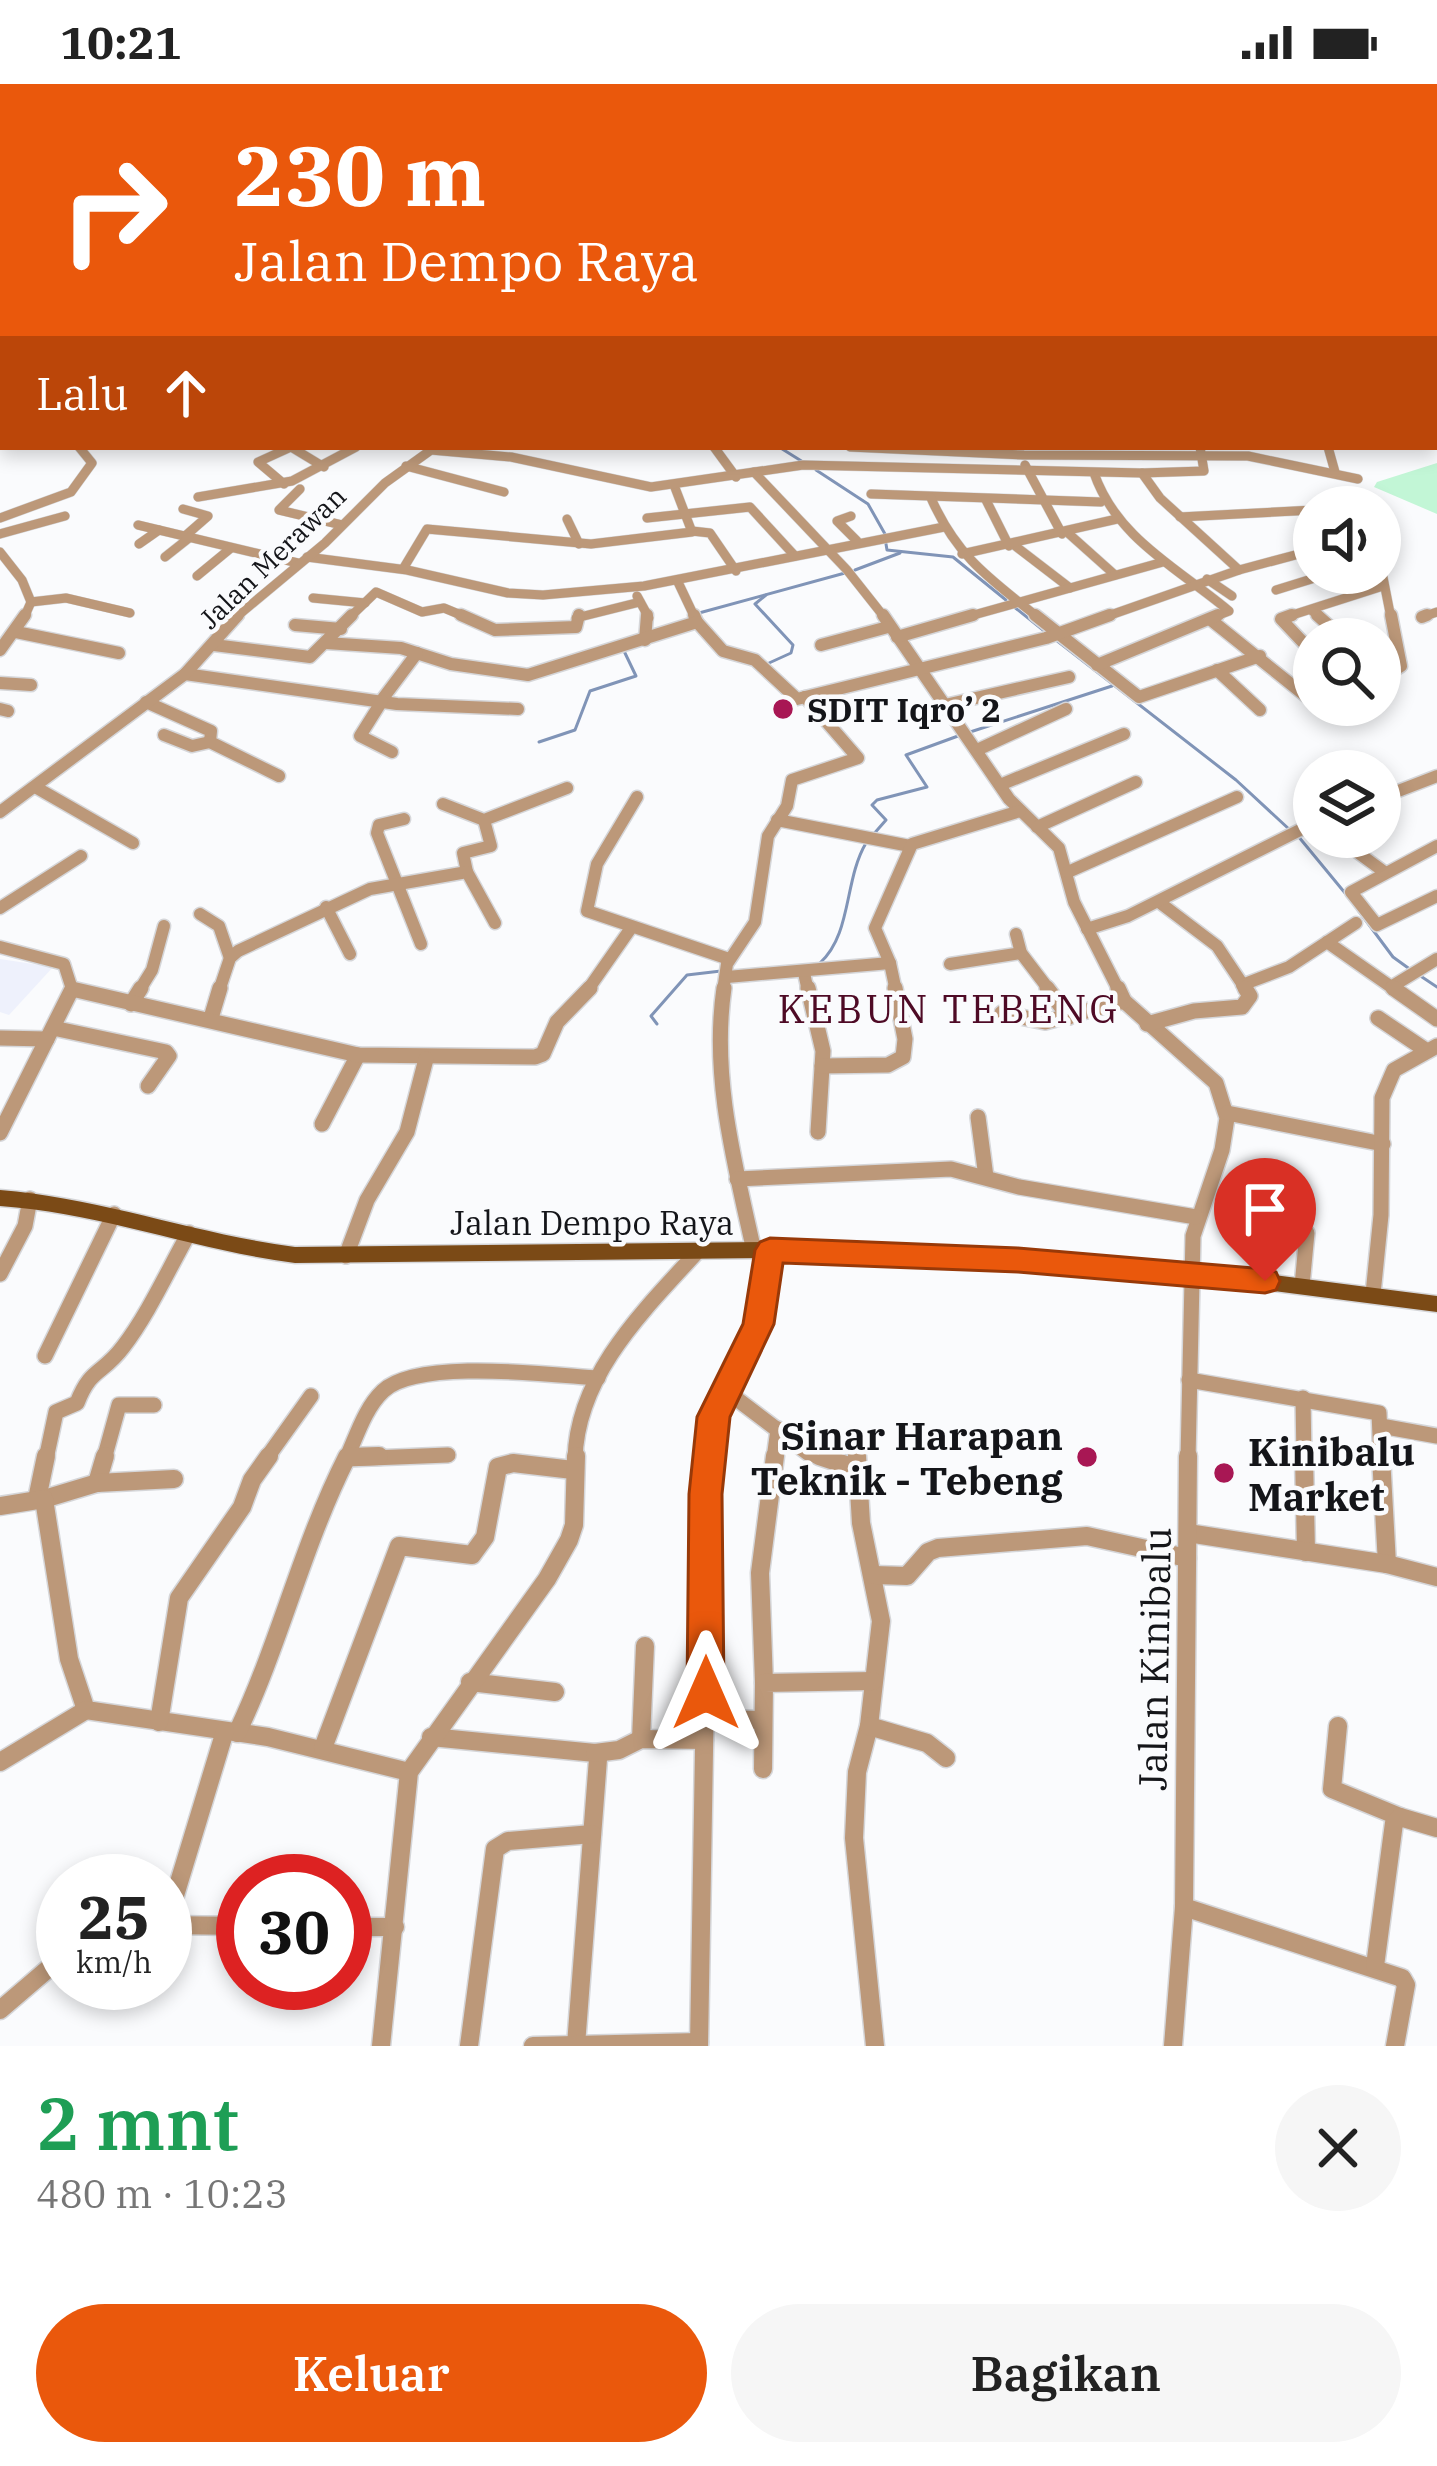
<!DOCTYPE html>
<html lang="id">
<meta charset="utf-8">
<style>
:root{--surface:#fff;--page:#f6f6f6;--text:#222;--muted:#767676;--accent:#ea580c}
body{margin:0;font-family:"IBM Plex Serif",serif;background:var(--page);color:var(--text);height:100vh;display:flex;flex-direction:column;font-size:45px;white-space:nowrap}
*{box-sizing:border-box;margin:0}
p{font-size:39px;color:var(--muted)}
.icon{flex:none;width:66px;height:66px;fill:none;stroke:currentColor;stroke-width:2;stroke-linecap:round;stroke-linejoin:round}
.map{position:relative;height:1962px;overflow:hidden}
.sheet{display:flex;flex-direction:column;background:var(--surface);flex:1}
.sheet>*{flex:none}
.guide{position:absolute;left:0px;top:0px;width:1437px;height:366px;box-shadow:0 6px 18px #0003;background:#ea580c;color:#fff;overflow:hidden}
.fabs{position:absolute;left:1293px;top:402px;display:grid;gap:24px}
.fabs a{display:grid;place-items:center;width:108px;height:108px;border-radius:50%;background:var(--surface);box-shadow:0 6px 18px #0003;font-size:60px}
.speed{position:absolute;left:36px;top:1770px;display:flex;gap:24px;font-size:60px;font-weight:700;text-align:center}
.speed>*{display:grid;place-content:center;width:156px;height:156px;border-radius:50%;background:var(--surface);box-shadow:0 6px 18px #0003;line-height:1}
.speed small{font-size:30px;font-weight:400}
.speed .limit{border:18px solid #d22;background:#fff;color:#111}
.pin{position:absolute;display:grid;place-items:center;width:102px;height:102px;color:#fff;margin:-123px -51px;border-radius:50% 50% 50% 0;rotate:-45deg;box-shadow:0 0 12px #0007}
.pin .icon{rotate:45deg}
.me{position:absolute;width:132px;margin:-66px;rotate:0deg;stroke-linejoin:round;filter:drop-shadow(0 0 9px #0008)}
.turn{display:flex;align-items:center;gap:42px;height:252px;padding:0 36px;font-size:54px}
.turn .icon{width:156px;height:156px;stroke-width:2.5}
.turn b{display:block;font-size:84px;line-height:102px}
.then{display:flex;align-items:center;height:114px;padding:0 36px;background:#0003;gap:24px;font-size:45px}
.round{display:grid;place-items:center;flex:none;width:126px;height:126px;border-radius:63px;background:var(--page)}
.headline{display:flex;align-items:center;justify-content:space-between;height:204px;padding:0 36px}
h1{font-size:72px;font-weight:600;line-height:90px;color:#1e9e55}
.action{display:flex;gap:24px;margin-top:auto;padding:24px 36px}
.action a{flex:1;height:138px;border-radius:72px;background:var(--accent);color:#fff;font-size:48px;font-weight:600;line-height:138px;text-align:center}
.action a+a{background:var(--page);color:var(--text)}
.status{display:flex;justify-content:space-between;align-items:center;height:84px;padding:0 60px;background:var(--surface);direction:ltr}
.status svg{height:33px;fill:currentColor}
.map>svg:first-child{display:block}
.built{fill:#eef1fc}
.green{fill:#c2f6d6}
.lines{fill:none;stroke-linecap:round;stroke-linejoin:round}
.stream{stroke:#8094b7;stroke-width:3}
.minor-far3-casing{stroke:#d5d6d9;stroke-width:10}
.minor-far2-casing{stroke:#d5d6d9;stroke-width:15}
.minor-far1-casing{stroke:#d5d6d9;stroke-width:18}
.minor-casing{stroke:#d5d6d9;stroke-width:21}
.major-casing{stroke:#d5d6d9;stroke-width:3}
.minor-far3{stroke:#bc9879;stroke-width:9}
.minor-far2{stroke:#bc9879;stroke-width:12}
.minor-far1{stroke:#bc9879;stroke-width:15}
.minor{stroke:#bc9879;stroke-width:18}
.major{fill:#7b4a16;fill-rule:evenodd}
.route{fill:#ea580c;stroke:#983908;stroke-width:3}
.poi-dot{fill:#a81754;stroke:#fafbfd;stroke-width:4.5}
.labels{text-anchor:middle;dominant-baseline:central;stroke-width:9;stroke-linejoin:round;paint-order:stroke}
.far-street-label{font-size:27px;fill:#141519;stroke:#fafbfd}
.poi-label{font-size:33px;font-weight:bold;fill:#141519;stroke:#fafbfd;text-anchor:start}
.street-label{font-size:33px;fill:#141519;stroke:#fafbfd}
.quarter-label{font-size:39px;letter-spacing:3px;fill:#4e0a25;stroke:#fafbfd}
.near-poi-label{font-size:39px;font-weight:bold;fill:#141519;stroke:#fafbfd;text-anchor:end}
.near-street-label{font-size:39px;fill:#141519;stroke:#fafbfd}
</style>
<div class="status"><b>10:21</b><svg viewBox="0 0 49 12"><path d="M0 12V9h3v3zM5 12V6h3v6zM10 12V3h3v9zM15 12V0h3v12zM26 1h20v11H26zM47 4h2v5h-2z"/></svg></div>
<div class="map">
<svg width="1437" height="1962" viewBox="0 0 1437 1962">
<rect width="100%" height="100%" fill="#fafbfd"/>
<path class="built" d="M0 875 53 883 9 931 0 928Z"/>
<g class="green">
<path d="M343 0H1437V90L1434 3H326Z"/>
<path d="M1437 379V430L1374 403 1377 398Z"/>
</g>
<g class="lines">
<g class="stream">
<path d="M312 3 329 0"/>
<path d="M779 363 803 378"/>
<path d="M816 386 868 420 885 450"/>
<path d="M886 460 887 466 953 473 1006 516"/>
<path d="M855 486 900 469"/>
<path d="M766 511 755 520 793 561 791 569 769 579"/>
<path d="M1013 522 1048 550"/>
<path d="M699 529 845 489"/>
<path d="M1056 556 1236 696 1290 746"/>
<path d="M967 649 1112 602"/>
<path d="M539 658 575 646 590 607 636 592 624 567"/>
<path d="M872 752 886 736 872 721 877 716 927 703 906 671 958 652"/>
<path d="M1298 752 1345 809"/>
<path d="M1358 826 1393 873 1411 886"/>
<path d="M820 879C852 850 844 796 866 759"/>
<path d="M1419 891 1437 903"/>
<path d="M657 940 651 932 687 891 721 887"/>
</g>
<g class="minor-far3-casing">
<g id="minor-far3">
<path d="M714 363 736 393"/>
<path d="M850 363 1024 371 1248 372 1358 395"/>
<path d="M1328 363 1335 388"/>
<path d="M1025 381 1062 450"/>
<path d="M406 382 504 408"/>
<path d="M754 388 847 486 885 534"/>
<path d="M1094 389C1117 455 1178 484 1229 527L1211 534"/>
<path d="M284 400 258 378 291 363 324 383"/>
<path d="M300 405 279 426 342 441"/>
<path d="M871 410 1101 418"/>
<path d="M198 413 292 397 356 363"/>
<path d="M931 414C957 473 990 495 1039 534"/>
<path d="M986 416 1009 462"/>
<path d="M183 425 208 432 184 453"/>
<path d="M851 432 837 437 857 457"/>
<path d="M1180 433 1314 426"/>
<path d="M0 434 71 408 92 379 79 363"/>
<path d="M647 434 750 423 795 472"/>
<path d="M567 435 579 460"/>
<path d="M138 441 298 479"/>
<path d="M692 447 710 449 736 487"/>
<path d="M1068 449 1115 491"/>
<path d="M0 450 65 432"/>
<path d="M139 460 159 446"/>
<path d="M1014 461 1070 504"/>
<path d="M0 468 22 496 31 518 24 534"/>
<path d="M962 470 1117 435"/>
<path d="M165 473 189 454"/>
<path d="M307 473 407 486 508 509 543 511 644 502 944 443"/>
<path d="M1380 478 1391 534"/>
<path d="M403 485 427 445 591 460 692 448 674 401"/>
<path d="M1239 486 1314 466"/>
<path d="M197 492 231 464"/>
<path d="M1207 495 1232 512"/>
<path d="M677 496 695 534"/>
<path d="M1276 506 1331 489"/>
<path d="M637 512 649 534"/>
<path d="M313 514 365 519"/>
<path d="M31 518 66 514 130 529"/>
<path d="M1311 526 1321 534"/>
<path d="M1422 533 1437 528"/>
<path d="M235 534 325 459 385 399 431 366 511 373 651 403 803 381 1142 389"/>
<path d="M349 534 376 508 422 528 444 524 468 534"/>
<path d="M576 534 640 518"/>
<path d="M963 534 1163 478"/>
<path d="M1102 534 1239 486 1160 414 1142 389 1204 387 1200 363"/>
<path d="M1283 534 1383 502"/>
</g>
</g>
<g class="minor-far2-casing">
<g id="minor-far2">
<path d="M461 531 495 546 576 543 579 531"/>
<path d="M694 531 697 538"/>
<path d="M883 531 1009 715 1059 764 1074 818 1119 907"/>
<path d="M1035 531 1139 613 1260 572"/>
<path d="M1292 531 1281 535 1314 570"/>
<path d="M1317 531 1344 555"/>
<path d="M1422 533 1427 531"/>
<path d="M1211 536 1307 613"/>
<path d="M295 541 341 545"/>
<path d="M16 548 119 569"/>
<path d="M897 553 973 531"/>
<path d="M645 556 647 531"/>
<path d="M326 559 401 564 451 580 528 591 697 538 723 567 755 576 797 615 1046 554 1110 531"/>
<path d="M214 561 310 573 352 531"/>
<path d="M821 561 888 543"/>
<path d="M0 566 25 531"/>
<path d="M1097 581 1218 531"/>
<path d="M1217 586 1260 626"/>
<path d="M185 590 397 620 518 625"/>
<path d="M1380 595 1401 582 1391 531"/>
<path d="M0 599 31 601"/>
<path d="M381 617 417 569"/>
<path d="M382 617 360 652 392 668"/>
<path d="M146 618 211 647 210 658 279 692"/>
<path d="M945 621 1069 593"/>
<path d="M0 625 8 627"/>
<path d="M164 651 192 662 210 658"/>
<path d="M977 666 1066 625"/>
<path d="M1000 701 1124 650"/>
<path d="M37 704 133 759"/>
<path d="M637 713 597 780 587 827 729 875"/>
<path d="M1380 714 1437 692"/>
<path d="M443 720 484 736 567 704"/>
<path d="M0 728 185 590 238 531"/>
<path d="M404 735 379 741 377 749 421 860"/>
<path d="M777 736 910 762"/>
<path d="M1037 743 1136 698"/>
<path d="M1437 762 1351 808 1377 841 1437 812"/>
<path d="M1353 765 1383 787"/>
<path d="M467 788 463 769 491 762 484 736"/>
<path d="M1068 788 1237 713"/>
<path d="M1159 818 1217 862 1247 907"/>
<path d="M326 823 350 870"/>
<path d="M0 824 81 772"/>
<path d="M200 830 219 842 230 874"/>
<path d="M1087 845 1128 832 1314 739"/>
<path d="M1016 850 1021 869 1050 907"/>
<path d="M1327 858 1397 907"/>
<path d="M0 863 64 880 72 905"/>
<path d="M890 879 896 907"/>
<path d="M950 880 1021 869"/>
<path d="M804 889 808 907"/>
<path d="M727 893 890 879 875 844 912 760 1020 727"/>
<path d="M1242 901 1289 883 1356 839"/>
<path d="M1391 903 1437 875"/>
<path d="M71 907H81"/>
<path d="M139 907 152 886 164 842"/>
<path d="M219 907 230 874 238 867 370 805 467 788 495 839"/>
<path d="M587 907 631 844"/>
<path d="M723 907 727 880 755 838 768 752 787 722 792 696 858 674 805 613"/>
</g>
</g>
<g class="minor-far1-casing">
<g id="minor-far1">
<path d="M724 904C711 993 735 1081 754 1167"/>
<path d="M808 904 823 967 818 1048"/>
<path d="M1047 904 1069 933"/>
<path d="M1118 904 1124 917 1216 999 1227 1034 1222 1066 1193 1152 1188 1375"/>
<path d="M1393 904 1437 935"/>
<path d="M131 920 141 904"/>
<path d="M1002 929 1045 938 1124 917"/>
<path d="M211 934 220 904"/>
<path d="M1378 934 1427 967"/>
<path d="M1147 940 1194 927 1242 923 1250 912 1245 904"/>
<path d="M53 944 166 968 169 972 148 1002"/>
<path d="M0 954 47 955"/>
<path d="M822 982 888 981 903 973 905 955 895 904"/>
<path d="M1227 1029 1383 1060"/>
<path d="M978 1033 986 1093"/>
<path d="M322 1040 358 971"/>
<path d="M0 1049 72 905 358 971 535 973 543 970 557 938 590 904"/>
<path d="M737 1095 951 1085 1019 1103 1196 1133"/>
<path d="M346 1172 367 1116 407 1048 426 975"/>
<path d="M0 1190 25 1142 30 1115"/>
<path d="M1302 1202 1307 1149"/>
<path d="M1373 1210 1381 1131 1382 1014 1394 986 1437 962"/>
<path d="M45 1272 114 1130"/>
<path d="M1189 1296 1379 1329 1381 1375"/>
<path d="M725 1306 808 1369 828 1375"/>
<path d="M1303 1314 1304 1375"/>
<path d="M1381 1342 1437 1352"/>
<path d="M857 1368V1375"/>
<path d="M347 1373C357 1351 365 1324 383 1307 418 1274 551 1291 598 1294"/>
<path d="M46 1375 56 1328 77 1319C91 1283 102 1291 123 1263 149 1229 168 1186 189 1149"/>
<path d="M104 1375 119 1321H154"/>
<path d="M266 1375 311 1312"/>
<path d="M346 1375 448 1371"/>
<path d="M575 1375C577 1290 645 1225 699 1166"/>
<path d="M709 1375 713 1333 759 1240 770 1166"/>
<path d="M774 1375 778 1345"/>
</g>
</g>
<g class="minor-casing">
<g id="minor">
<path d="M819 1372 858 1385"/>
<path d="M857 1372 861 1439 881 1537 869 1642 857 1688 854 1754 875 1962"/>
<path d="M1304 1372 1306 1468"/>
<path d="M1381 1372 1387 1480"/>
<path d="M97 1399 105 1372"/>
<path d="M37 1415 46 1372"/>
<path d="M44 1415 97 1399 174 1395"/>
<path d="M0 1422 44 1415 69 1575 86 1626 268 1653 409 1688"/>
<path d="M1188 1449 1387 1480 1437 1493"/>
<path d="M874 1491 907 1492 928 1468 938 1464 1087 1452 1187 1474"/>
<path d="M470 1598 555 1608"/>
<path d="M764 1599 760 1489 775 1372"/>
<path d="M706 1635 763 1636"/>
<path d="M159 1638 179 1514 242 1423 252 1396 269 1372"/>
<path d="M869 1642 927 1659 946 1674"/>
<path d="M1338 1642 1332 1705 1400 1733"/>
<path d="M237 1649C280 1559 302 1462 347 1373L379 1372"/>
<path d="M431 1653 595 1669 598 1675 576 1961"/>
<path d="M641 1655 645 1562"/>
<path d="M323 1664 399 1462 472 1471 485 1453 498 1383 513 1379 573 1386"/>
<path d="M595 1669 619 1666 641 1655 704 1656"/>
<path d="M0 1678 86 1626"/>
<path d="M763 1685 764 1599 873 1597"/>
<path d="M1184 1823 1402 1894 1406 1901 1395 1962"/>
<path d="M165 1841 243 1842"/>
<path d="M166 1841 225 1647"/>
<path d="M345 1843H395"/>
<path d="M1375 1882 1394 1739 1400 1733 1437 1744"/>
<path d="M0 1926 63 1872"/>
<path d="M381 1962 409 1688 547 1495 569 1456 574 1441 576 1372"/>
<path d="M469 1962 495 1765 508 1757 592 1750"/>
<path d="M533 1962 699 1958"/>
<path d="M699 1962 709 1372"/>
<path d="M1173 1962 1184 1823 1188 1372"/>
</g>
</g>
<g class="major-casing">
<g id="major">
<rect x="0" y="11" width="3" height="6"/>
<path d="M0 1106C101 1114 195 1150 295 1163L770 1158 1018 1168 1189 1180 1437 1212V1228L1189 1196 1018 1184 770 1174 295 1179C195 1166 101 1129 0 1122Z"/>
</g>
</g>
<use href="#minor-far3" class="minor-far3"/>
<use href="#minor-far2" class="minor-far2"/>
<use href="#minor-far1" class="minor-far1"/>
<use href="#minor" class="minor"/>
<use href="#major" class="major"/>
</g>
<path class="route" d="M770 1154 1018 1164 1265 1185 1276 1188 1280 1197 1276 1206 1265 1209 1018 1188 783 1179 774 1240 730 1333 722 1410 724 1609 718 1621 706 1626 693 1621 687 1609 689 1410 697 1333 743 1240 755 1166 760 1158Z"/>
<g class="poi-dot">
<circle cx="783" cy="625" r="12"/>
<circle cx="1087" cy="1373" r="12"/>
<circle cx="1224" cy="1389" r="12"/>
</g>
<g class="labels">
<g class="far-street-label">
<text transform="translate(272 473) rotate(-44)">Jalan Merawan</text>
</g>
<g class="poi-label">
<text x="807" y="625">SDIT Iqro’ 2</text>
</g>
<g class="street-label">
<text x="592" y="1138">Jalan Dempo Raya</text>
</g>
<g class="quarter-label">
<text x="949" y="924">KEBUN TEBENG</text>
</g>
<g class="near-poi-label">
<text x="1063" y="1351">Sinar Harapan<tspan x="1063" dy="45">Teknik - Tebeng</tspan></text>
<text x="1248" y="1367" text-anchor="start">Kinibalu<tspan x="1248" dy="45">Market</tspan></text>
</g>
<g class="near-street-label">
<text transform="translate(1154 1575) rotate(-89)">Jalan Kinibalu</text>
</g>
</g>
</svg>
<div class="fabs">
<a><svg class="icon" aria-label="sound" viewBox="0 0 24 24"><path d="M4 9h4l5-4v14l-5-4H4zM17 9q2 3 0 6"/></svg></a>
<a><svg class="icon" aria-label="search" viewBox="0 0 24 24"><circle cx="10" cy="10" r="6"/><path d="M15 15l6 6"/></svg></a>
<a><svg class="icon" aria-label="layers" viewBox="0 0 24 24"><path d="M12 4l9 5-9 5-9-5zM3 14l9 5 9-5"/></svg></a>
</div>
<div class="speed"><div>25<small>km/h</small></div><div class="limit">30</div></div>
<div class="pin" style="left:1265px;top:1197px;background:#d93025"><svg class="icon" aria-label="arrive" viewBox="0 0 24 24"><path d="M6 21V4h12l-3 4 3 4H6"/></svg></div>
<svg class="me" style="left:706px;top:1609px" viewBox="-20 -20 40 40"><path d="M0-17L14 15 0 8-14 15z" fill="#ea580c" stroke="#fff" stroke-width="4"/></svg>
<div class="guide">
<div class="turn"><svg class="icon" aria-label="right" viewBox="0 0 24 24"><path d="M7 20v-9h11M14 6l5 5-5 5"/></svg><div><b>230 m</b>Jalan Dempo Raya</div></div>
<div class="then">Lalu<svg class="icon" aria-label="ahead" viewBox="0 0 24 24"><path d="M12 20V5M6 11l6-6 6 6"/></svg></div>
</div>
</div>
<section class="sheet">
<div class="headline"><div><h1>2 mnt</h1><p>480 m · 10:23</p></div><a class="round"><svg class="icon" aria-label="close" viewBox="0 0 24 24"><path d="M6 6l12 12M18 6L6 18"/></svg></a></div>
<div class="action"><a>Keluar</a><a>Bagikan</a></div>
</section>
